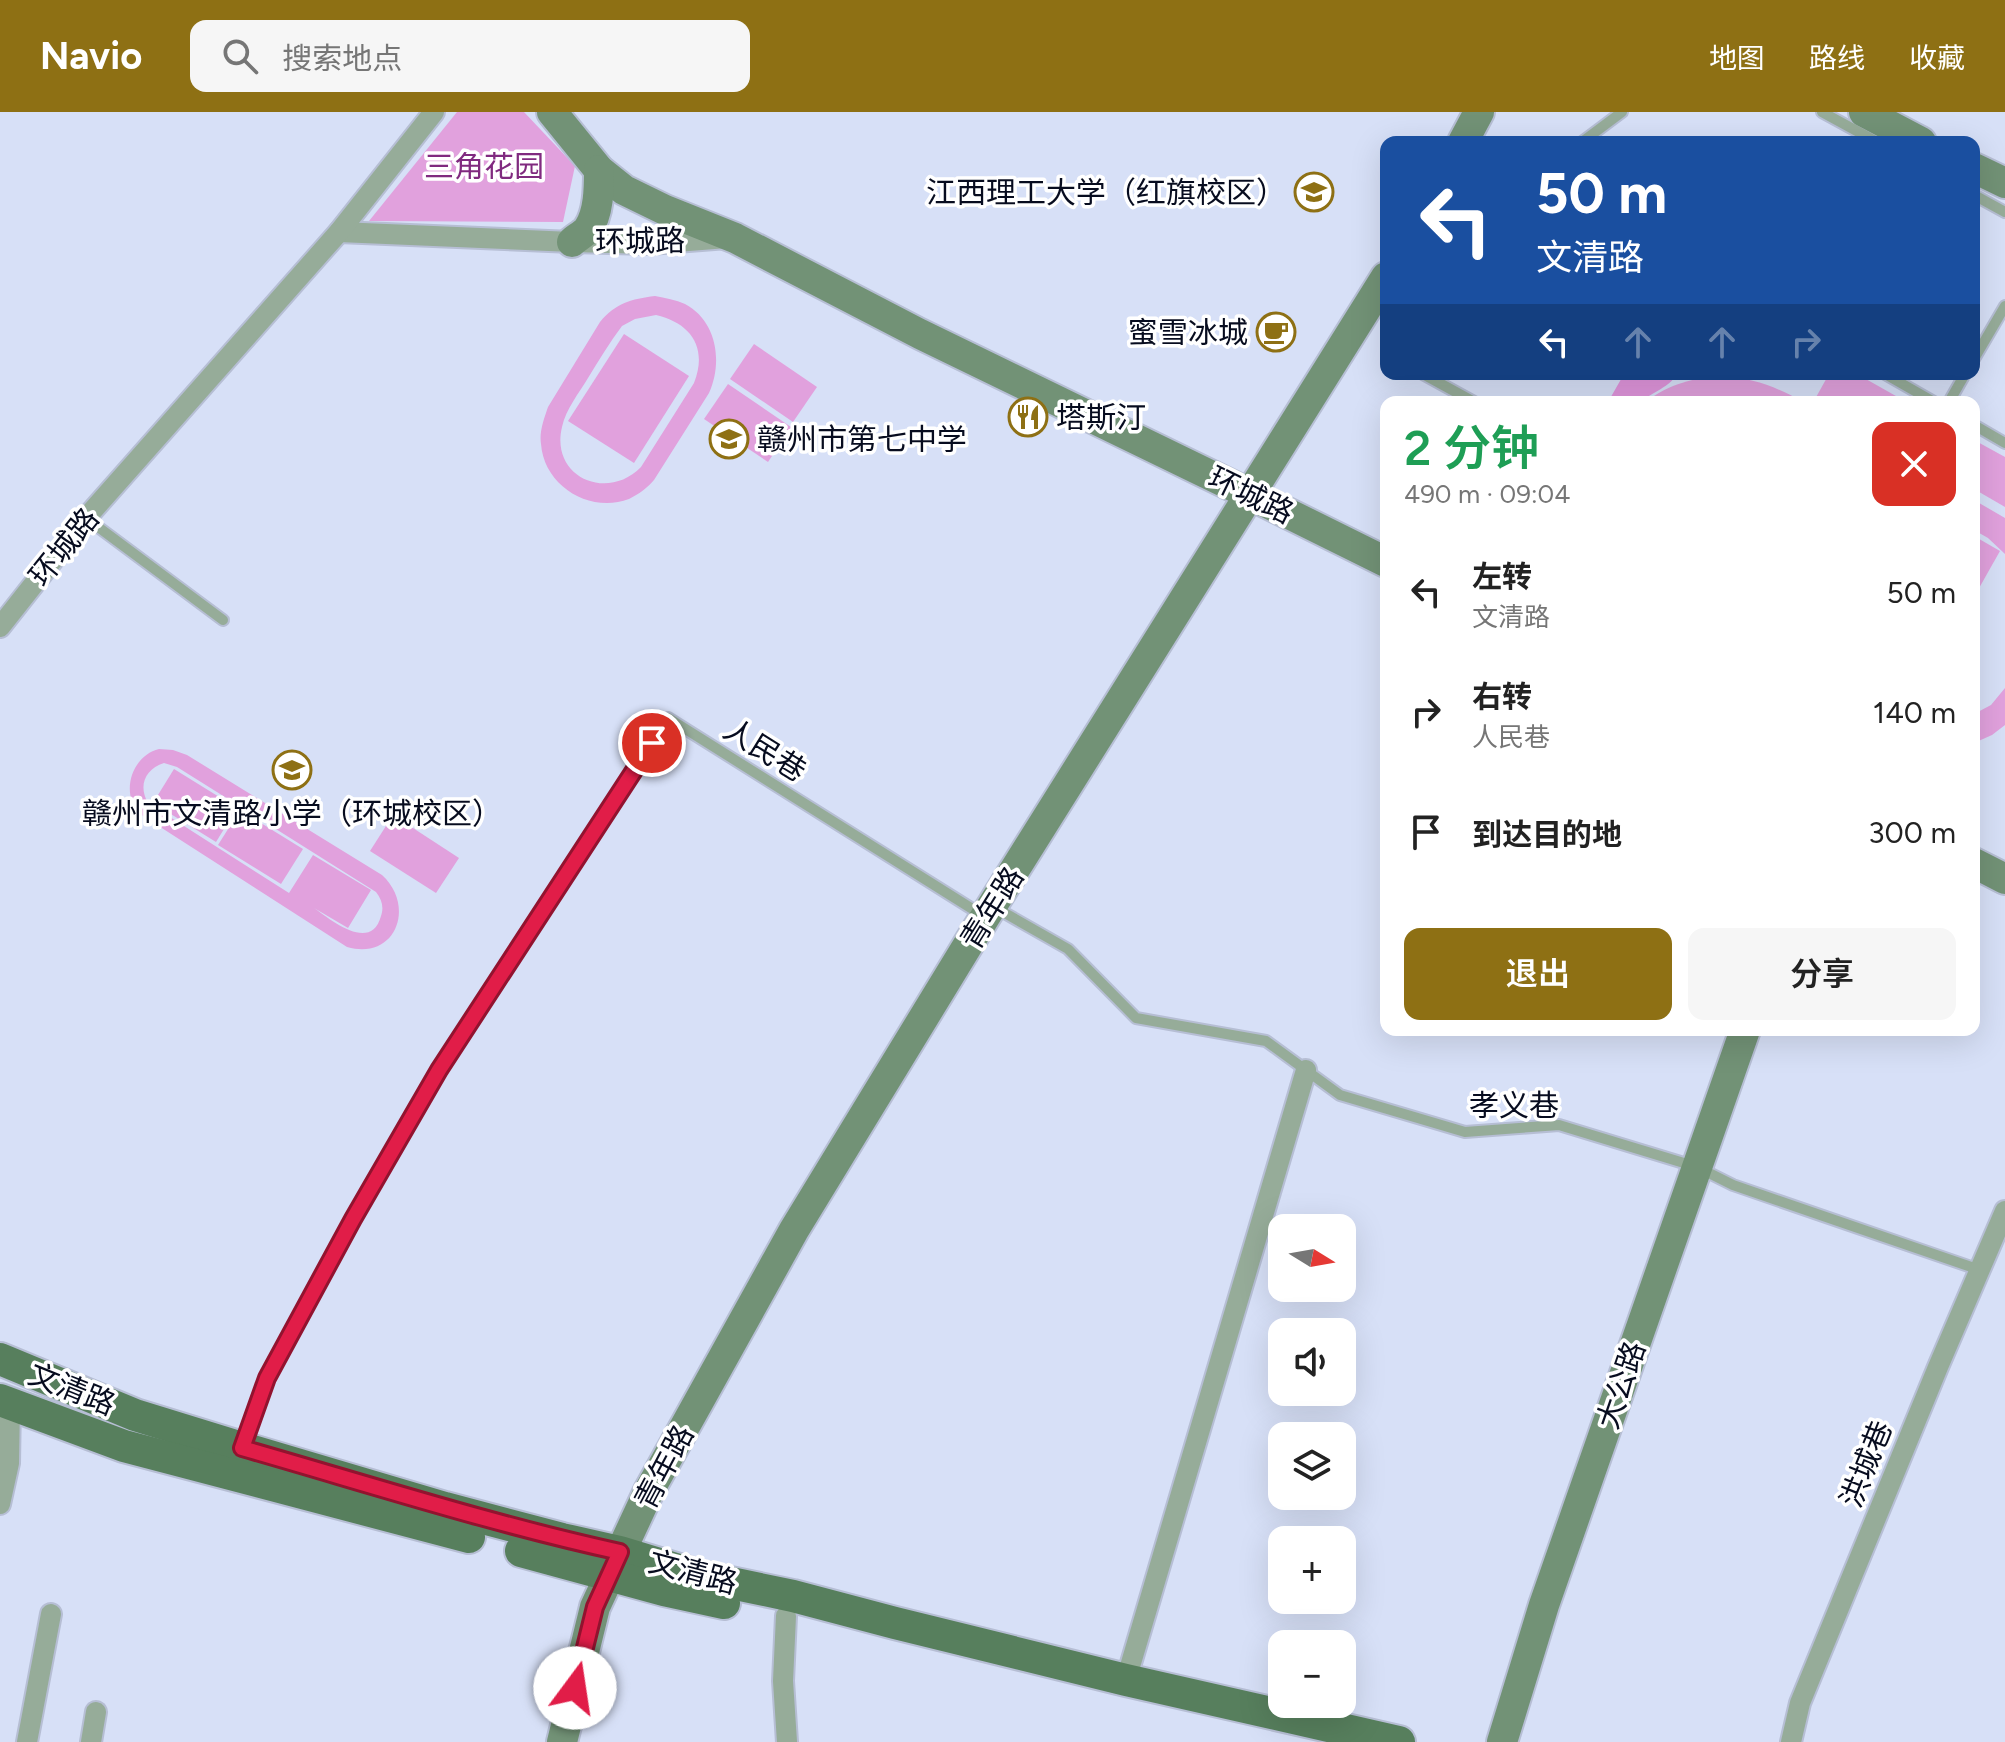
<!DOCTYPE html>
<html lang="zh">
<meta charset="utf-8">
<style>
:root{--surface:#fff;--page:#f6f6f6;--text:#222;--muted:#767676;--accent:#8e7014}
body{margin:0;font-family:Figtree,"Noto Sans SC",sans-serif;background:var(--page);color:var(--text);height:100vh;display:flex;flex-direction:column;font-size:30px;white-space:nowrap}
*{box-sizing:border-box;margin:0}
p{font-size:26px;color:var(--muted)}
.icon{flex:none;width:44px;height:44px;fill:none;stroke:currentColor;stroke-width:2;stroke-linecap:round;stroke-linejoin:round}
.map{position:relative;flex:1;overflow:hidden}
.side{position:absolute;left:1380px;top:284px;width:600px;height:640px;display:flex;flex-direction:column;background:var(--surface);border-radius:16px;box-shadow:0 8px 32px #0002}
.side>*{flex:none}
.top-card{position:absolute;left:1380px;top:24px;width:600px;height:244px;border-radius:16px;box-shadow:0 8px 32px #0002;background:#1a4fa0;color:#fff;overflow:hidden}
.needle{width:52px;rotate:101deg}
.tools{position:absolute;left:1268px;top:1102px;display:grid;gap:16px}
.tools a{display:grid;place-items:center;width:88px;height:88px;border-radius:16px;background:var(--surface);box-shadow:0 8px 32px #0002;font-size:40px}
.pin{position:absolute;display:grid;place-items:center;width:68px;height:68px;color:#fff;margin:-34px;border:4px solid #fff;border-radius:50%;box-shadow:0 2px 8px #0007}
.me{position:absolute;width:88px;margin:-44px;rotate:14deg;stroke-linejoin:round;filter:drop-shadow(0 0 6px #0008)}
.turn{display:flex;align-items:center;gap:28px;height:168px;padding:0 24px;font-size:36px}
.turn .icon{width:104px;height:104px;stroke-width:2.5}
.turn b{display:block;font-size:56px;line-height:68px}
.lanes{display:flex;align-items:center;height:76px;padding:0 24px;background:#0003;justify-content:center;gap:40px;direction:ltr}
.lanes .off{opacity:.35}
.round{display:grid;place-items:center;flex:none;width:84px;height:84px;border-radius:16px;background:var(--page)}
.overview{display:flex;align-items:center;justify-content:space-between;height:136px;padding:0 24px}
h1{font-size:48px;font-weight:600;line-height:60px;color:#1e9e55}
.cta{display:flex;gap:16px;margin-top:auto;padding:16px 24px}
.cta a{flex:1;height:92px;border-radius:16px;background:var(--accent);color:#fff;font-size:32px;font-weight:600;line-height:92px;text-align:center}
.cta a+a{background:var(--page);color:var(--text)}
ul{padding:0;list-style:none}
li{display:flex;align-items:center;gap:24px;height:120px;padding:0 24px}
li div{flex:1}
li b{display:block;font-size:30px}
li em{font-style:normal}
header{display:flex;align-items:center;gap:48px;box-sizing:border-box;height:112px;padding:0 40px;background:var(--accent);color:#fff}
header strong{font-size:38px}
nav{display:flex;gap:44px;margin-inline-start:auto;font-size:28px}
.search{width:560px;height:72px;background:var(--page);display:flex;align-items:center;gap:20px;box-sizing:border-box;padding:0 28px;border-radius:16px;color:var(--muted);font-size:30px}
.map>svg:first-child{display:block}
.green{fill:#e1a1dd;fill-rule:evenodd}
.forest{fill:#e095dc}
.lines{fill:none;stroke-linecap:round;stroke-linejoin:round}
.lane-casing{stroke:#b6bed4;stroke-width:14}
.street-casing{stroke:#b6bed4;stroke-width:24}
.secondary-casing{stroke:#b6bed4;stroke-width:34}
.primary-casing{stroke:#b6bed4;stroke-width:36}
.lane{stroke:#96ac99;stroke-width:10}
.street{stroke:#96ac99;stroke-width:20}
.secondary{stroke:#729276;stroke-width:30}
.primary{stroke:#577f5d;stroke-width:32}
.route-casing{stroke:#92132f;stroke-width:20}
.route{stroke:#e11d48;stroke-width:14}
.labels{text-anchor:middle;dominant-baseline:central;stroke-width:7;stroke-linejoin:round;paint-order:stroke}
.park-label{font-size:30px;fill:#802a7f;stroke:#fff}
.poi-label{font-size:30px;fill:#070c1f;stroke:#fff;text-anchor:end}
.street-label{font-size:30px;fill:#070c1f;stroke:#fff}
</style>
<header>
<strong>Navio</strong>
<div class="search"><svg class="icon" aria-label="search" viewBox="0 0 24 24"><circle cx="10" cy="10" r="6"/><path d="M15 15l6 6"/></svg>搜索地点</div>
<nav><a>地图</a><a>路线</a><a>收藏</a></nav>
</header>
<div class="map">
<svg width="2005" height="1630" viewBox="0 0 2005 1630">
<rect width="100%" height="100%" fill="#d7e0f7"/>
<g class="green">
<path d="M457 0H524L575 54 563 110 369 109Z"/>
<path d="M655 184C665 186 676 188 685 192 717 209 723 250 709 281L654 368C647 376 639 382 629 387 590 402 544 374 541 332 539 320 544 307 548 295L600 210C616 191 631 187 655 184ZM656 203C691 211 708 236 694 271L641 355C607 390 550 365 562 315 566 297 579 281 588 266 599 248 610 230 622 214L635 207Z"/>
<path d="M624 222 689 264 634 351 568 309Z"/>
<path d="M754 232 817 275 793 310 730 267Z"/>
<path d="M1829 262H1857L1903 288 1902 290H1820L1815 287Z"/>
<path d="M1723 264C1753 266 1777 275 1803 290H1646C1669 271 1695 266 1723 264Z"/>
<path d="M728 272 791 315 768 350 704 307Z"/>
<path d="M1974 328 2005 345V395L1974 377Z"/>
<path d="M1974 388 2005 406V442L1988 426 1974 418Z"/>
<path d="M1974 424 2000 439 1974 485Z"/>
<path d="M2005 576V613L1992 623 1974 631V602L1991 593Z"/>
<path d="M159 637 173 638 187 643 382 763C416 794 396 849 347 835L140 702C120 682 131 644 159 637ZM164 651 177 655 376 780C382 788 384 795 381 804 371 841 331 808 314 796L348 816 371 778 313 743 289 781 148 691C138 674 145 657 164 651Z"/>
<path d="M174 657 237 696 216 730 153 691Z"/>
<path d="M240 698 303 737 281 772 218 733Z"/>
<path d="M393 703 459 746 436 781 370 739Z"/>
</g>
<path class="forest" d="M1624 262H1677C1670 275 1652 280 1641 290H1608Z"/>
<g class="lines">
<g class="lane-casing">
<g id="lane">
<path d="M1822 0 1877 30"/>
<path d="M1582 30 1622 0"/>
<path d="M1974 83 2005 100"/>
<path d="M1974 247 2005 194"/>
<path d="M1423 262 1474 290"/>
<path d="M1885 262 1934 290"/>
<path d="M1949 290 1965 262"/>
<path d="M1974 313 2005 331"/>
<path d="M86 406 223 508"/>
<path d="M994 795 1068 837 1136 906 1266 929 1340 983 1465 1020 1559 1013 1697 1055 1733 1073 1980 1158"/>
<path d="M244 1331 267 1266 353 1107 439 958 668 606 982 803"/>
</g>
</g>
<g class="street-casing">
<g id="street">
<path d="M339 120 572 130 650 132 727 126"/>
<path d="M0 515 86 406 339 120 434 0"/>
<path d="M0 1392 9 1351 10 1292"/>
<path d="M786 1504 783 1569 787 1630"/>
<path d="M1126 1568 1306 958"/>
<path d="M27 1630 51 1502"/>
<path d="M91 1630 96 1600"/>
<path d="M1791 1630 1800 1591 1938 1255 2005 1099"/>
</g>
</g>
<g class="secondary-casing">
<g id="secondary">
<path d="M552 0 599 58 624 78 665 98 735 126 920 222 1251 383 1386 450"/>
<path d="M1864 0 1921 30"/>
<path d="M1463 30 1479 0"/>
<path d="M1974 56 2005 71"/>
<path d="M572 130C576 126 584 122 588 117 599 101 599 76 599 58"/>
<path d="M1974 751 2005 767"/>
<path d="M562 1630 595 1495 649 1379 794 1118 985 805 1386 165"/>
<path d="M1502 1630 1544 1493 1745 918"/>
</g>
</g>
<g class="primary-casing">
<g id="primary">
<path d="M0 1247 135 1303 242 1336 445 1396 562 1427 620 1440 702 1465 793 1484 895 1511 1126 1568 1399 1630"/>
<path d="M0 1288 124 1334 469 1425"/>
<path d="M521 1439 664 1478 724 1491"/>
</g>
</g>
<use href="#lane" class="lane"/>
<use href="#street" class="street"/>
<use href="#secondary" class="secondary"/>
<use href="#primary" class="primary"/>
</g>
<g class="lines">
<g class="route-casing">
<path id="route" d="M575 1576 595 1495 620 1440C492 1412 368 1372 242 1336L267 1266 353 1107 439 958 652 631"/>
</g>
<use href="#route" class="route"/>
</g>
<defs>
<g id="university-ring" transform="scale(2)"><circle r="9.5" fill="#fff" stroke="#8e7014" stroke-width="1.5"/><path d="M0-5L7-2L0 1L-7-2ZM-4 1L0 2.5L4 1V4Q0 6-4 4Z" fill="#8e7014"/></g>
<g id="cafe-ring" transform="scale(2)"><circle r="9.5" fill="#fff" stroke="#8e7014" stroke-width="1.5"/><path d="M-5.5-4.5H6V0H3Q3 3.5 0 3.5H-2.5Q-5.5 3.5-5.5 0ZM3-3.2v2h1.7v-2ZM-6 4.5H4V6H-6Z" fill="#8e7014"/></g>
<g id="restaurant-ring" transform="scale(2)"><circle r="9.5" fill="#fff" stroke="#8e7014" stroke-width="1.5"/><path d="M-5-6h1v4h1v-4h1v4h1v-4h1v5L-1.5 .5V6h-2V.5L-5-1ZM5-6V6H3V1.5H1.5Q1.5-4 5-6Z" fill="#8e7014"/></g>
<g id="school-ring" transform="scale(2)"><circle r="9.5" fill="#fff" stroke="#8e7014" stroke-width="1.5"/><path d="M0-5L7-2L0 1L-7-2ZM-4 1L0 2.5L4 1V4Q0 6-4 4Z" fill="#8e7014"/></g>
</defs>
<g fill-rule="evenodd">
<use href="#university-ring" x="1314" y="80"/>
<use href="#cafe-ring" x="1276" y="220"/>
<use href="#restaurant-ring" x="1028" y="305"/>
<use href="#school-ring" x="729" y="327"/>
<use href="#school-ring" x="292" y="658"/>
</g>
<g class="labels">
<g class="park-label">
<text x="484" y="54">三角花园</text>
</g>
<g class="poi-label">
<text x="1286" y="80">江西理工大学（红旗校区）</text>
<text x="1248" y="220">蜜雪冰城</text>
<text x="1056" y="305" text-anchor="start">塔斯汀</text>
<text x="757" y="327" text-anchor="start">赣州市第七中学</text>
<text x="292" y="701" text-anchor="middle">赣州市文清路小学（环城校区）</text>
</g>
<g class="street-label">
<text transform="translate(640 129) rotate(-1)">环城路</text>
<text transform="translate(1251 383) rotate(26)">环城路</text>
<text transform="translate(64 435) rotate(-51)">环城路</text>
<text transform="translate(765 638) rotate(32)">人民巷</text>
<text transform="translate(992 796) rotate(-58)">青年路</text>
<text x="1514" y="993">孝义巷</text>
<text transform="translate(1621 1273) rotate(-71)">大公路</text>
<text transform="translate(72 1277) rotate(22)">文清路</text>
<text transform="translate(1866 1352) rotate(-68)">洪城巷</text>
<text transform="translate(664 1355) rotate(-62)">青年路</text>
<text transform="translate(693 1460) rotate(15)">文清路</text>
</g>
</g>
</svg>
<div class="tools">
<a><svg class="needle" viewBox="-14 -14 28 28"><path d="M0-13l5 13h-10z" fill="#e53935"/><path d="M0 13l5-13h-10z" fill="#767676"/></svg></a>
<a><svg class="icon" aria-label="sound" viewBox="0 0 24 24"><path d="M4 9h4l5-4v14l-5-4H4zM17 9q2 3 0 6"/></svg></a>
<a><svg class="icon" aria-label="layers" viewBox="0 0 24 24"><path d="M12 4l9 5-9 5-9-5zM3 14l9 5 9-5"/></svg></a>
<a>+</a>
<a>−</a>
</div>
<div class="pin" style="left:652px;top:631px;background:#d93025"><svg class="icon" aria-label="arrive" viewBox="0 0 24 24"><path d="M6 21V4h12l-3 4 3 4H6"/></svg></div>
<svg class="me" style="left:575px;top:1576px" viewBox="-20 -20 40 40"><circle r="19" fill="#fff"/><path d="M0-13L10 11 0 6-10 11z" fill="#e11d48"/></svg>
<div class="top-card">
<div class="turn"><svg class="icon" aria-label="left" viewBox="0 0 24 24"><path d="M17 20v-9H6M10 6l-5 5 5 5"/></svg><div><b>50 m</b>文清路</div></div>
<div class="lanes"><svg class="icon" aria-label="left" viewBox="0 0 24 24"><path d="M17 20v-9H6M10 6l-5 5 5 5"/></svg><svg class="icon off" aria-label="ahead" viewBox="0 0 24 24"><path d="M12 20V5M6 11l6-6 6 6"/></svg><svg class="icon off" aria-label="ahead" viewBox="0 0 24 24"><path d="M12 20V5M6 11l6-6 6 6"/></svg><svg class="icon off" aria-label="right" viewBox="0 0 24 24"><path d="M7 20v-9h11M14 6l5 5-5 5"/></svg></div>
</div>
<section class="side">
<div class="overview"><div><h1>2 分钟</h1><p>490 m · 09:04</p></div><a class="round" style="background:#d93025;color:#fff"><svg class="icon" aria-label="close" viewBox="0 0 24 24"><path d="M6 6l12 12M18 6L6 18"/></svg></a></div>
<ul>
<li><svg class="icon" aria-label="left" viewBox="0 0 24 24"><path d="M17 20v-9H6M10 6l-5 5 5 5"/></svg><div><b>左转</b><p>文清路</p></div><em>50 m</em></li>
<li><svg class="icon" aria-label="right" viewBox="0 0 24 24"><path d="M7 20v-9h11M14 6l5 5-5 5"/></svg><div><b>右转</b><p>人民巷</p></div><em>140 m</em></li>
<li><svg class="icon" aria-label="arrive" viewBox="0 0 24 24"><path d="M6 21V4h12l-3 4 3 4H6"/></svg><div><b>到达目的地</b></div><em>300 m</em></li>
</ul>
<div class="cta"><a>退出</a><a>分享</a></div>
</section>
</div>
